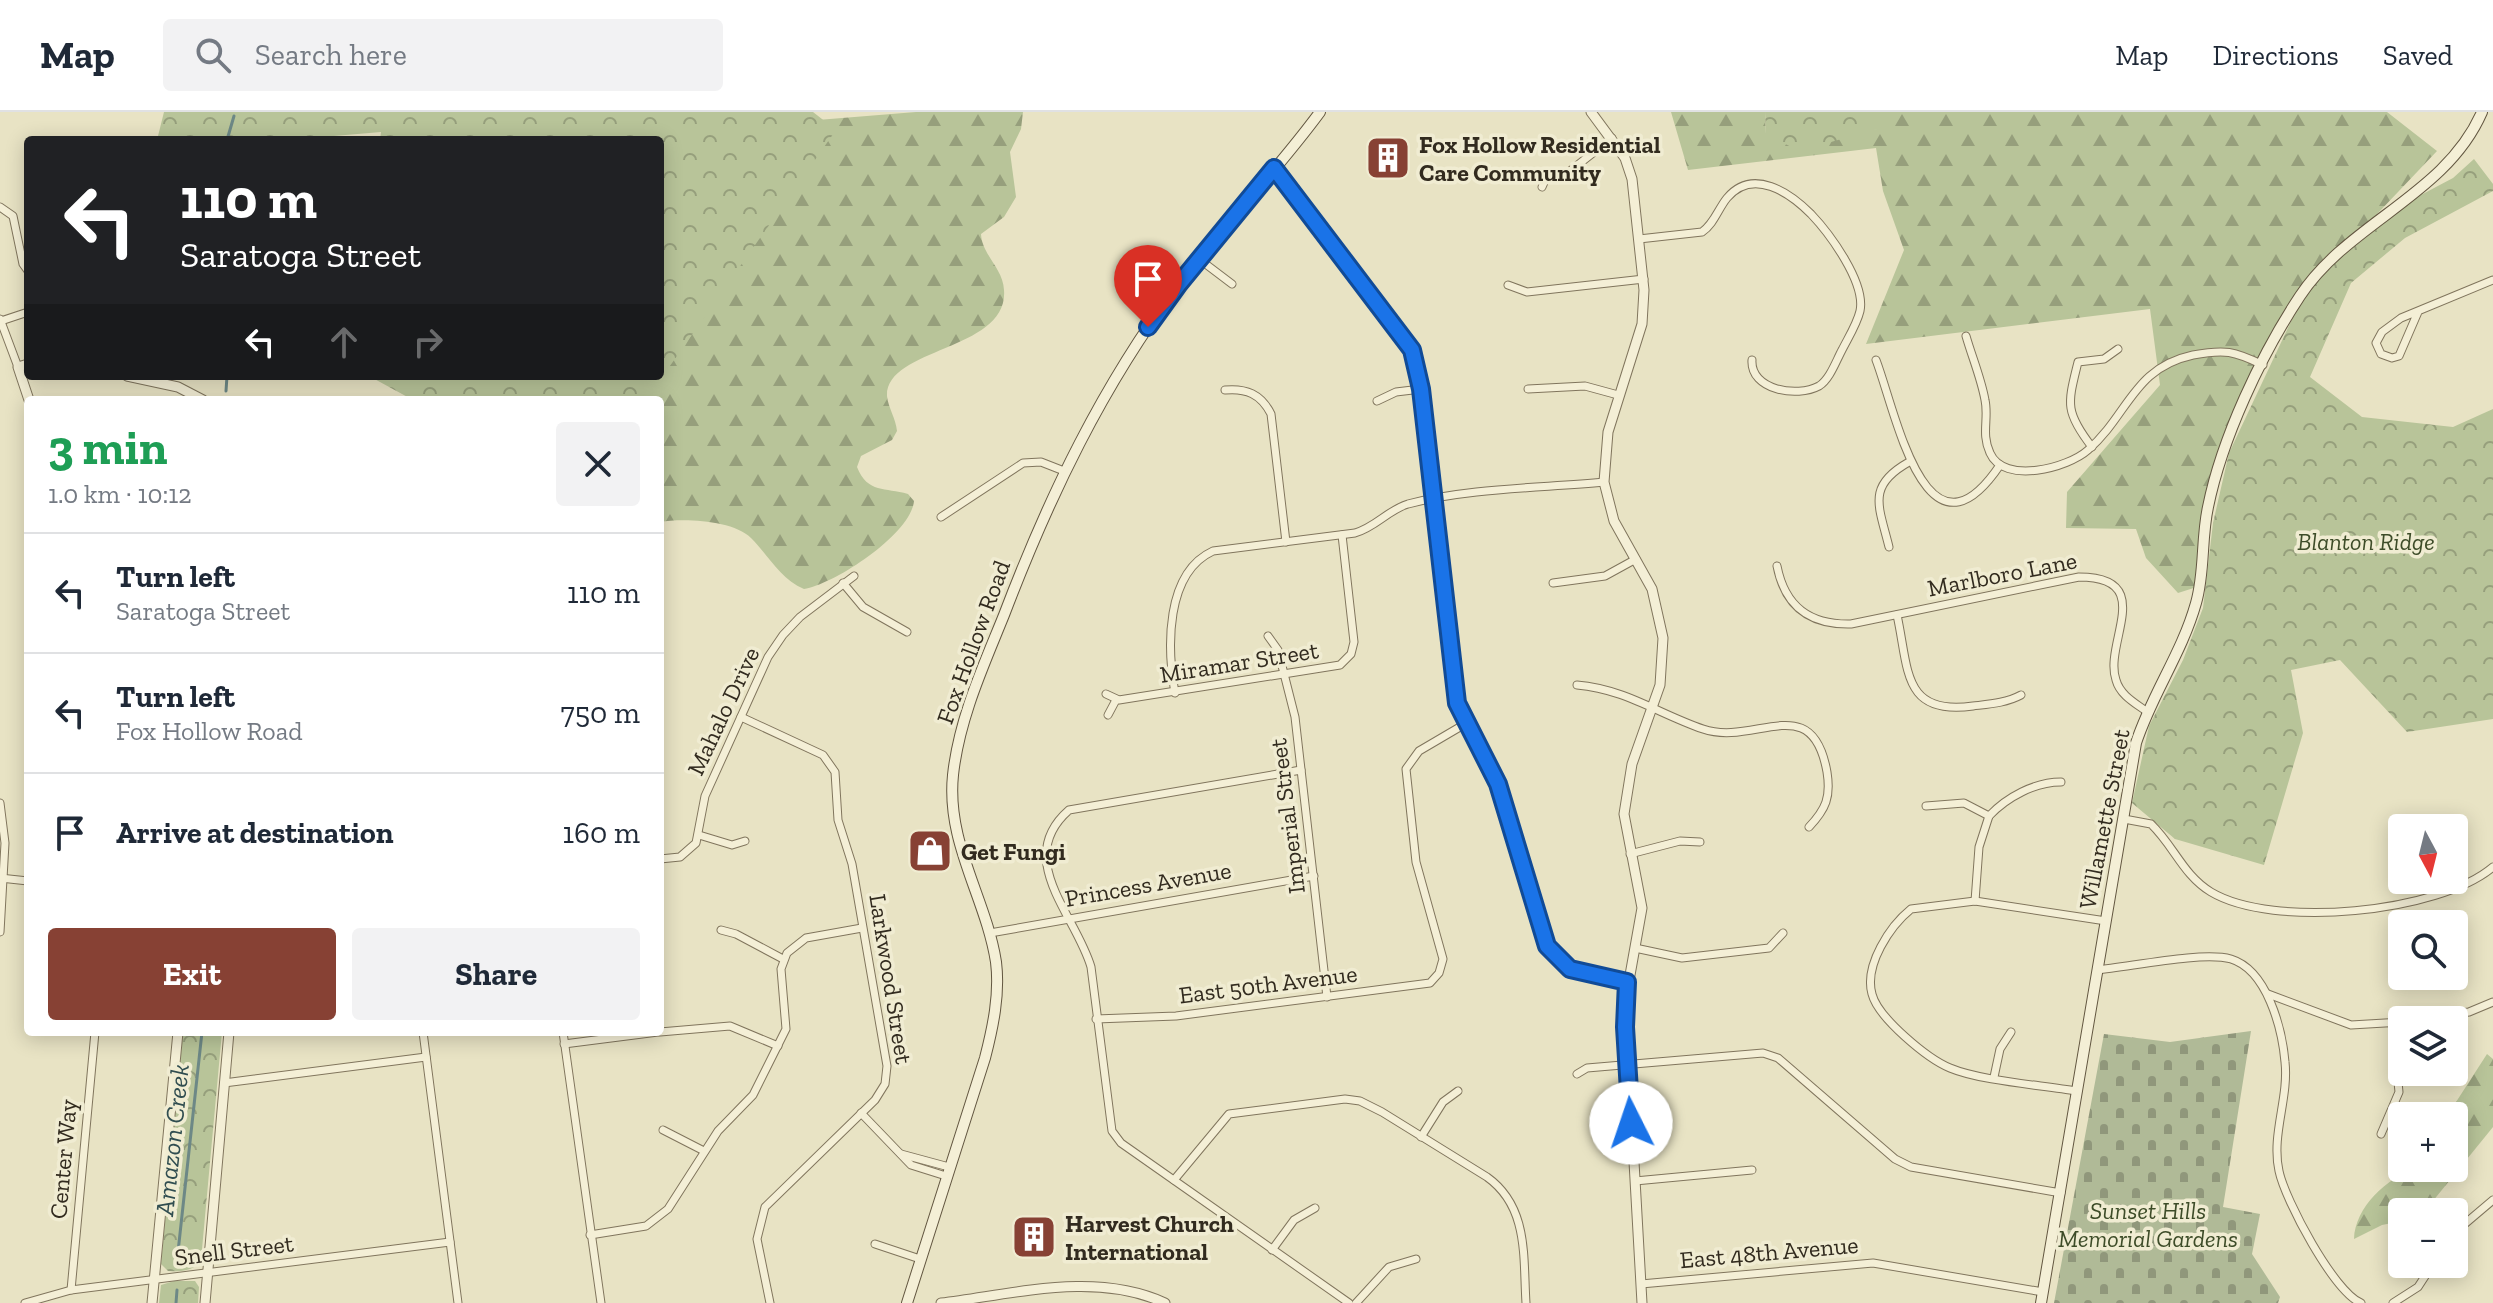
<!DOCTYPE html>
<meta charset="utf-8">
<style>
:root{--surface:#fff;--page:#f2f2f3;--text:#1f2937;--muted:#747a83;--line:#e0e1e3;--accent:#874134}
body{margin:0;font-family:"Zilla Slab",serif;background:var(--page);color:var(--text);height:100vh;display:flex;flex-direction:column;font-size:30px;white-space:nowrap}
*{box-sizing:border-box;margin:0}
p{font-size:26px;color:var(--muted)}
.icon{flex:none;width:44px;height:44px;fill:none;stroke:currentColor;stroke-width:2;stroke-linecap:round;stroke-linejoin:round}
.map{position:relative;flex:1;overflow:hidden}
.details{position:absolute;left:24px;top:284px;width:640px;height:640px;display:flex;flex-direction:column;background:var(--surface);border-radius:8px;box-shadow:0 4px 20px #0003}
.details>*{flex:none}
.top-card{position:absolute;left:24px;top:24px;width:640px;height:244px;border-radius:8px;box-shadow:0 4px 20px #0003;background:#202124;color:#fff;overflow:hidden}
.needle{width:52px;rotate:173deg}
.tools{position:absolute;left:2388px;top:702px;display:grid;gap:16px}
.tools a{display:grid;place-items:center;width:80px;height:80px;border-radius:8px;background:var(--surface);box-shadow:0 4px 20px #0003;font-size:40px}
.pin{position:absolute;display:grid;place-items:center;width:68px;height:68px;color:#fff;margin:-82px -34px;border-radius:50% 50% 50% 0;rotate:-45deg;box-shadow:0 0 8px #0007}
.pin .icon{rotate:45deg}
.me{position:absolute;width:88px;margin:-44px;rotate:356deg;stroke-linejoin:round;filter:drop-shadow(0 0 6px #0008)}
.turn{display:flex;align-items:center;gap:28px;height:168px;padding:0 24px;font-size:36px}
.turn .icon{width:104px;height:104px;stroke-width:2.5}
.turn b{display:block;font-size:56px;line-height:68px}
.lanes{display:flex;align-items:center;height:76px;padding:0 24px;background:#0003;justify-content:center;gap:40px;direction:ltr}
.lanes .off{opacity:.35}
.round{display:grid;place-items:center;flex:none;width:84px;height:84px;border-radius:8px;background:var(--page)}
.overview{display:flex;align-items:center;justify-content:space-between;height:136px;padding:0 24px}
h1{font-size:48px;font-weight:700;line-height:60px;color:#1e9e55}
.action{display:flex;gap:16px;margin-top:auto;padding:16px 24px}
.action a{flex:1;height:92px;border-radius:8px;background:var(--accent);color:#fff;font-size:32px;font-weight:700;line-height:92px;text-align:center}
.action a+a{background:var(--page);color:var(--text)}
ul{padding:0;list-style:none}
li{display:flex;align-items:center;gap:24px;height:120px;padding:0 24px;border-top:2px solid var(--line)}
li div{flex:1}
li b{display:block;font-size:30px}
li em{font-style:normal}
header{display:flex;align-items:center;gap:48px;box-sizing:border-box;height:112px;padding:0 40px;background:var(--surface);border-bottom:2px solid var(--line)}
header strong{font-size:38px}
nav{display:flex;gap:44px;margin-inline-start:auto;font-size:28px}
.search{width:560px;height:72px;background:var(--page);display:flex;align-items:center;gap:20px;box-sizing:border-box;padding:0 28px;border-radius:8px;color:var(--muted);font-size:30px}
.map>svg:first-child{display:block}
.forest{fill:url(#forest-firs)}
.cemetery{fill:url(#cemetery-stones)}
.park{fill:url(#park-crowns)}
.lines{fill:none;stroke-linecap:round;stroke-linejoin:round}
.stream{stroke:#6d8886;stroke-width:3}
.minor-casing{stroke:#80755d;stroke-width:9}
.tertiary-casing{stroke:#80755d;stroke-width:11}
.secondary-casing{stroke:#625640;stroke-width:12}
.minor{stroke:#f4efd6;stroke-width:7}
.tertiary{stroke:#f4efd6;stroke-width:9}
.secondary{stroke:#f4efd6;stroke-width:10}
.route-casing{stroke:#114b97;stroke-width:20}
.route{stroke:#1a73e8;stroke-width:14}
.labels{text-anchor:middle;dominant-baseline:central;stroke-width:7;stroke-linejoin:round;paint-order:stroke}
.poi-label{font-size:24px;font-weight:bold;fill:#322b1f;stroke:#f0ecd2;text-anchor:start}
.park-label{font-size:24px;font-style:italic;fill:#3d4c28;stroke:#f0ecd2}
.street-label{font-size:24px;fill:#322b1f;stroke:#f0ecd2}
.water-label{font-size:26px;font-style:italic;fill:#304d50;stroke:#f0ecd2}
</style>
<header>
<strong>Map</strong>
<div class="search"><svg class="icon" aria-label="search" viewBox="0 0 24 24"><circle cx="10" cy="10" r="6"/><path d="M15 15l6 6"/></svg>Search here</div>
<nav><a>Map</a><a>Directions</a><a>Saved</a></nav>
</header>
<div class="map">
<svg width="2493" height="1191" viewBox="0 0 2493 1191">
<defs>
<pattern id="forest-firs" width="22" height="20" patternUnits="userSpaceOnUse" patternTransform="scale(2)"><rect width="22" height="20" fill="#b8c499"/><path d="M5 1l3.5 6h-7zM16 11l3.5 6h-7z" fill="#969f7c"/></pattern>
<pattern id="cemetery-stones" width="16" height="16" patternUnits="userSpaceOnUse" patternTransform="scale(2)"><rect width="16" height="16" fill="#b0ba97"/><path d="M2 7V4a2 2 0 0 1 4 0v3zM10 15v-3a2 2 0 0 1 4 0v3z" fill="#90977b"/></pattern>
<pattern id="park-crowns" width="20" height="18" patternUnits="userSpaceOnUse" patternTransform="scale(2)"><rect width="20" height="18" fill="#b8c499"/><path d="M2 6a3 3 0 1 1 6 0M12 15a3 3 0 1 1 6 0" fill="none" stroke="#969f7c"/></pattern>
</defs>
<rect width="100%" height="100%" fill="#e8e3c4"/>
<g class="forest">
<path d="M916 0H1023L1021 17 1010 40 1016 85 1004 105 981 122C982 143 1003 156 1004 178 1009 239 886 235 887 284 888 295 896 307 897 319L892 328 861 344 857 355C868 382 885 375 908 382L914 389C911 422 835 472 804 477 780 467 769 444 751 426 733 408 683 406 660 410V288H460L660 264V28L683 19Z"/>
<path d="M1671 0H1765L1766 22 1877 17V0H2387L2437 39 2301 182 2223 336 2204 429 2200 474 2178 481 2146 446 2136 417 2066 416 2067 380 2160 273 2150 197 1866 232 1904 138 1883 79 1876 36 1688 58Z"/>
<path d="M2487 942 2493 947V1015L2424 1100H2402V1109L2382 1113 2354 1127C2355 1095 2387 1066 2416 1056 2426 1053 2443 1056 2454 1056V1004H2447Z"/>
</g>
<path class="cemetery" d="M2251 919 2223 1095 2260 1102 2252 1142 2280 1185 2278 1191H2054L2104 922 2170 930Z"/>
<g class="park">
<path d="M164 0H813L836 18 646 288H413L369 264H660V28H380L381 20 287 28H157Z"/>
<path d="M1765 0H1877V17L1799 39 1766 22Z"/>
<path d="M2474 47 2493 72V79L2405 126 2351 171 2310 265 2362 305 2453 315 2493 297V607L2407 620 2340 548 2291 558 2303 621 2264 753 2175 727 2132 691 2149 614 2183 548 2203 496 2213 411 2229 341 2293 205 2314 171 2340 146 2417 85 2453 66Z"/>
<path d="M183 920H222L201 1148C195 1159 180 1160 168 1159L161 1152Z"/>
<path d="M174 1169H195L199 1175 198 1191H159L161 1173Z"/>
</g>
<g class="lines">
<g class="stream">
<path d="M227 28 234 4"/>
<path d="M226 279 227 264"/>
<path d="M178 1140 202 920"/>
<path d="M176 1191 177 1178"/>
</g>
<g class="minor-casing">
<g id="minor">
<path d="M1274 56 1400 222 1418 255 1452 568 1465 612 1498 672 1543 824C1560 861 1591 863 1627 870"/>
<path d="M1542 75 1546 66 1570 59 1612 26"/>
<path d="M0 95 13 104 23 152 28 159"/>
<path d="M1639 127 1702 120C1714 112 1718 97 1727 86 1753 55 1790 81 1811 102 1830 122 1866 171 1860 199 1857 212 1848 226 1842 238 1836 249 1830 267 1819 274 1797 286 1750 278 1752 248"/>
<path d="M1199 147 1232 172"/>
<path d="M1508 173 1527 180 1644 167"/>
<path d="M2418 200 2399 244 2392 246 2381 242 2376 231 2382 220 2401 206 2493 168"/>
<path d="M0 207 18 255"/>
<path d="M1 209 28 200"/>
<path d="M1966 224C1972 245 1981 266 1985 288 1989 306 1981 322 1990 341 2004 373 2068 356 2088 338 2129 302 2133 256 2193 243 2225 237 2234 239 2263 253"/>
<path d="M1876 248C1896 300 1926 463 2000 353"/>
<path d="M1528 277 1585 274 1618 283"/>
<path d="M1225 278C1246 276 1261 282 1271 302L1286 430"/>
<path d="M1377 289 1396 280 1421 277"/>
<path d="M2092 335C2064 299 2068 291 2078 250L2104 247 2118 237"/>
<path d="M941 405 1023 351 1041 350 1064 359"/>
<path d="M1889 435C1879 394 1866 374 1909 350"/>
<path d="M1777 454C1785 495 1810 513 1851 512L2079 465C2158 465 2103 531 2116 568 2120 583 2135 591 2146 599"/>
<path d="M843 471 863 495 907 520"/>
<path d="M1553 471 1605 464 1636 447"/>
<path d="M1897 503C1909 557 1902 604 1973 594 1990 592 2006 591 2021 583"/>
<path d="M1268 524 1278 538 1295 605 1327 885"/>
<path d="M1577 573C1625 577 1659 602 1703 617 1755 635 1812 576 1827 660 1831 685 1826 697 1809 715"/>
<path d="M1175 581C1167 536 1165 461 1213 439L1355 421C1376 415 1388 398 1408 392 1468 376 1542 376 1604 370"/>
<path d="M1106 582 1119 588 1340 553 1351 542 1354 530 1342 423"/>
<path d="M1108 603 1116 588"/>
<path d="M741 605 823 643 835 660 838 708 852 752 887 954 885 972 875 988 765 1095 757 1127 770 1191"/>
<path d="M1301 658 1069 698C1013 747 1076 803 1091 855L1112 1019 1121 1031 1349 1191"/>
<path d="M0 691 5 731 0 820"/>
<path d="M1926 694 1964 691 1989 704C2007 685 2035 670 2061 670"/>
<path d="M2124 707 2151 712C2174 734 2183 763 2211 780 2273 817 2439 801 2493 755"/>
<path d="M699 723 732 733 745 729"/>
<path d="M1630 742 1680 729 1700 730"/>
<path d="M660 747 680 745 696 731 705 684 768 545 783 523 800 505 854 464"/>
<path d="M0 766 28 769"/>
<path d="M1975 789 1979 735 1989 704"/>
<path d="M721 818 736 822 783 847"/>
<path d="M990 821 1314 764"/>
<path d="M1635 836 1682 846 1769 836 1783 821"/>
<path d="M2097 858C2130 855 2202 839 2231 847 2267 858 2282 916 2285 950 2289 986 2271 1023 2279 1059 2285 1088 2334 1180 2361 1191"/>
<path d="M2268 882 2351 913 2402 910"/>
<path d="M1096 907 1176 904 1430 871 1439 861 1443 847 1416 750 1406 657 1419 639 1465 612"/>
<path d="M2413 908 2469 900 2493 890"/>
<path d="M423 920 458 1191"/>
<path d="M563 920 601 1191"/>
<path d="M660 920 730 914 778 934"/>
<path d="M564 932 658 920"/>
<path d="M1577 962 1587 956 1763 941 1778 946 1895 1047 1911 1055 2061 1081"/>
<path d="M1994 965 2000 937 2011 920"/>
<path d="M224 971 426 945"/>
<path d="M2076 979C2041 973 1981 969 1950 956 1928 947 1878 906 1872 882 1864 853 1890 814 1911 797L1975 789 2106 809"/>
<path d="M861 1001 911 1053 946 1064"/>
<path d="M663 1018 704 1039"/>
<path d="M2381 1022 2399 980 2392 911"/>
<path d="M1421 1025 1443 990 1458 979"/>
<path d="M901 1042 949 1055"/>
<path d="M1174 1068 1229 1002 1345 987 1360 989 1382 1000 1487 1065C1529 1095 1523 1145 1526 1191"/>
<path d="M1635 1069 1752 1058"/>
<path d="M2454 1121 2493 1088"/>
<path d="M590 1123 646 1114 668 1097 718 1019 753 983 786 917 781 857 787 841 806 826 862 816"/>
<path d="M875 1132 920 1147"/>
<path d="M1272 1138 1294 1108 1315 1096"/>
<path d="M1641 1172 1873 1151 2043 1180"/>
<path d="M71 1178 95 920"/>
<path d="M25 1191 71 1178 450 1130"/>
<path d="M1356 1191 1389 1155 1416 1147"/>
<path d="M2393 1191 2418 1175 2433 1152"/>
</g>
</g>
<g class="tertiary-casing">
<g id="tertiary">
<path d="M1591 0 1625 46 1632 67 1644 178 1642 212 1608 320 1604 370 1614 409 1652 477 1663 526 1660 573 1632 652 1624 702 1642 796 1625 891 1642 1191"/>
<path d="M28 252 18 255 29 288"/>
<path d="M127 264 178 275 203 288"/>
<path d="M152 1191 178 920"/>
<path d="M205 1191 229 920"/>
<path d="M941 1191C1015 1182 1095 1159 1165 1191"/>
</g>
</g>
<g class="secondary-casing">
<g id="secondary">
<path d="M907 1191 985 946C993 915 1000 882 996 850 986 786 946 731 953 663 959 607 983 555 1004 503 1049 385 1102 274 1178 173 1223 114 1276 60 1320 0"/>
<path d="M2041 1191 2136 631C2152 582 2182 541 2196 491 2205 460 2201 427 2208 395 2222 326 2261 243 2300 184 2349 110 2446 83 2482 0"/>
</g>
</g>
<use href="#minor" class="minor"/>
<use href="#tertiary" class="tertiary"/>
<use href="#secondary" class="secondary"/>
</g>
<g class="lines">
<g class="route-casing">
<path id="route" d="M1148 215 1179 172 1274 56 1412 238 1421 277 1457 591 1498 672 1547 834 1570 857 1627 870 1625 915 1631 1011"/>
</g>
<use href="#route" class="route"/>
</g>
<defs>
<g id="building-square" transform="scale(2.3)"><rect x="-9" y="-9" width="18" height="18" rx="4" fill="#874134" stroke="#f0ecd2"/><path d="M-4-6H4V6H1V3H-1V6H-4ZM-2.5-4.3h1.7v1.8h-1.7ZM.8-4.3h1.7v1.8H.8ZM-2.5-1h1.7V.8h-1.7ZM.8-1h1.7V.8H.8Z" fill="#fff"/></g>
<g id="shop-square" transform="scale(2.3)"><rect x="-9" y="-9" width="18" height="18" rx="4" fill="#874134" stroke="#f0ecd2"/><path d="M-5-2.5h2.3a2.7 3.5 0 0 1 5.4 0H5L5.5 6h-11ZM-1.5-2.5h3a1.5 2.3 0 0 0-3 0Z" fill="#fff"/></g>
</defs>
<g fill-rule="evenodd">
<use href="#building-square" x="1388" y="46"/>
<use href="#shop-square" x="930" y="739"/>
<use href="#building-square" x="1034" y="1125"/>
</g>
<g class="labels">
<g class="poi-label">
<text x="1419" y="32">Fox Hollow Residential<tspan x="1419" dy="28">Care Community</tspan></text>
<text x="961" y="739">Get Fungi</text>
<text x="1065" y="1111">Harvest Church<tspan x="1065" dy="28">International</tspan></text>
</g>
<g class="park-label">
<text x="2366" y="429">Blanton Ridge</text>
<text x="2148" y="1098">Sunset Hills<tspan x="2148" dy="28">Memorial Gardens</tspan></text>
</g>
<g class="street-label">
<text transform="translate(2002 462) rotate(-11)">Marlboro Lane</text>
<text transform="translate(973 530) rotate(-70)">Fox Hollow Road</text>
<text transform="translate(1239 550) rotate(-9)">Miramar Street</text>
<text transform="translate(723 599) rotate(-65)">Mahalo Drive</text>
<text transform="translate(1287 704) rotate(-97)">Imperial Street</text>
<text transform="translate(2104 707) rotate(-79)">Willamette Street</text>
<text transform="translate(1148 772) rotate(-10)">Princess Avenue</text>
<text transform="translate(891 867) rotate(81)">Larkwood Street</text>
<text transform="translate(1268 872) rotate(-7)">East 50th Avenue</text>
<text transform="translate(63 1047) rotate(-85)">Center Way</text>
<text transform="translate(234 1138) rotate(-7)">Snell Street</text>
<text transform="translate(1769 1140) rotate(-5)">East 48th Avenue</text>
</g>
<g class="water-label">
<text transform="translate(172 1028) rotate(-84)">Amazon Creek</text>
</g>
</g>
</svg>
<div class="tools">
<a><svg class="needle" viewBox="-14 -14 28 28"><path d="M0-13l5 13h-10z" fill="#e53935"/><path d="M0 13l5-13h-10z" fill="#747a83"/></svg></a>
<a><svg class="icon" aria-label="search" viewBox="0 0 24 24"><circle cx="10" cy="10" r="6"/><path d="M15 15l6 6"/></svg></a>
<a><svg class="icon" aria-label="layers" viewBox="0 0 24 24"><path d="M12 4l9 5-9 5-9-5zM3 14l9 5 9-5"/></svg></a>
<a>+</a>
<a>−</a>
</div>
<div class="pin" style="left:1148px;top:215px;background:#d93025"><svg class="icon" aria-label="arrive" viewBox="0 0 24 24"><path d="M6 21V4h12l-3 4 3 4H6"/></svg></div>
<svg class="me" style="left:1631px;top:1011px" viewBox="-20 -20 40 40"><circle r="19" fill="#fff"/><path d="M0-13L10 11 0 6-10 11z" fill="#1a73e8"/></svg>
<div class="top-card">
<div class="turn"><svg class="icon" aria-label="left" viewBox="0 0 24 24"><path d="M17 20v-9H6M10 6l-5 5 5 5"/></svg><div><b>110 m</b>Saratoga Street</div></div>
<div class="lanes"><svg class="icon" aria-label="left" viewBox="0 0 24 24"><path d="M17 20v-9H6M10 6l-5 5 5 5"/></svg><svg class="icon off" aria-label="ahead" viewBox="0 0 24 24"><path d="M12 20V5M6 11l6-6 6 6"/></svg><svg class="icon off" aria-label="right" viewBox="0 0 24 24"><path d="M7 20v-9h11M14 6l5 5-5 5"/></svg></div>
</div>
<section class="details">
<div class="overview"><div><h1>3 min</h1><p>1.0 km · 10:12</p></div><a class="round"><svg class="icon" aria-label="close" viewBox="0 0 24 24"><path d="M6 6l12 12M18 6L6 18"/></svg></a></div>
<ul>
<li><svg class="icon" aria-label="left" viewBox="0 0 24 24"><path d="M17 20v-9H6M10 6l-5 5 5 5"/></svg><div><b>Turn left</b><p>Saratoga Street</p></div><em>110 m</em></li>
<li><svg class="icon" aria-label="left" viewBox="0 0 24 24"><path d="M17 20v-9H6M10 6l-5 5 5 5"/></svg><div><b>Turn left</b><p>Fox Hollow Road</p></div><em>750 m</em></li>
<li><svg class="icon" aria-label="arrive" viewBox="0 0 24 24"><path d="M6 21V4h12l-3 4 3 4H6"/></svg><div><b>Arrive at destination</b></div><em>160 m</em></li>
</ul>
<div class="action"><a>Exit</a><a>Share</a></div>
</section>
</div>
